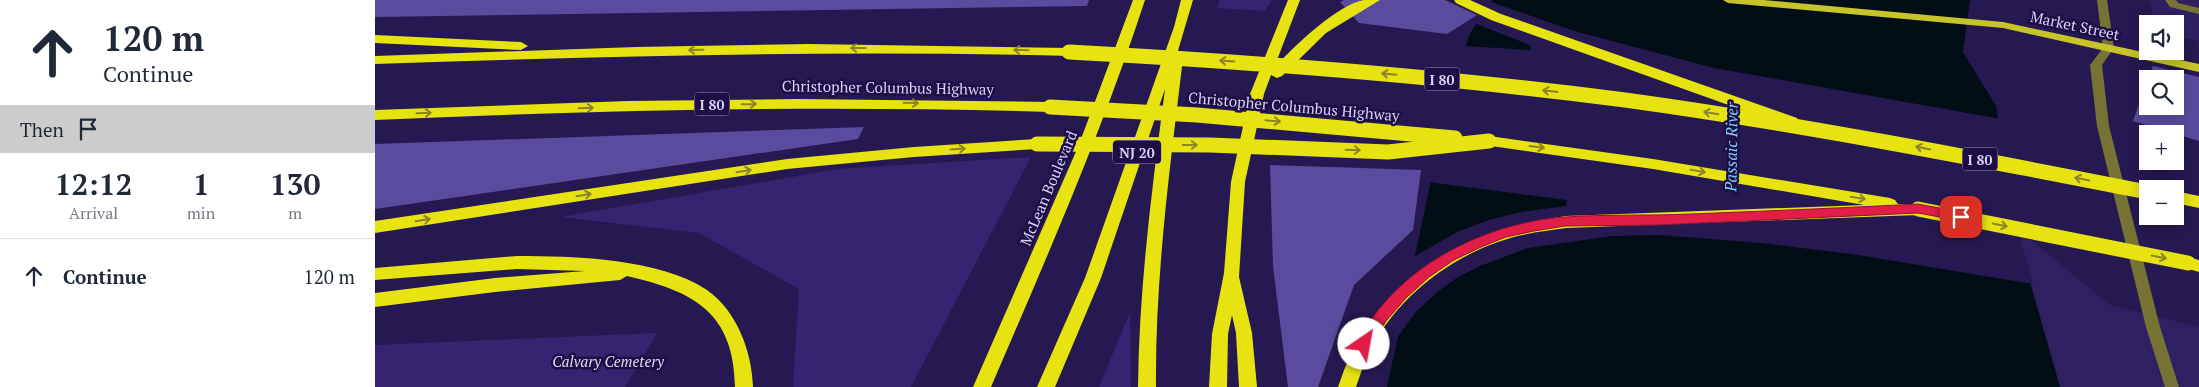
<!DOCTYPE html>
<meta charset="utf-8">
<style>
:root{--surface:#fff;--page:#f2f2f3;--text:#1f2937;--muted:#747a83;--line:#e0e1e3}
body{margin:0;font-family:"PT Serif",serif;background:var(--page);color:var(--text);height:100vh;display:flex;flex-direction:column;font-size:19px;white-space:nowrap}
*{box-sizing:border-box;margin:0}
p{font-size:16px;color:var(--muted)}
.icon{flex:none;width:28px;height:28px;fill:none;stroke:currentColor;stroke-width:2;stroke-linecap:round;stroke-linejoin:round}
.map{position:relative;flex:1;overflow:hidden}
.side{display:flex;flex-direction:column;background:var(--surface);width:375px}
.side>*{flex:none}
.guide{background:#fff;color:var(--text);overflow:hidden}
.controls{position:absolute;left:1764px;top:15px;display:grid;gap:10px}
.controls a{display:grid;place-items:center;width:45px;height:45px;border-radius:0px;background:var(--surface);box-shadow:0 2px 12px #0003;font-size:25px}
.pin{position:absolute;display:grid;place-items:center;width:42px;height:42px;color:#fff;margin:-21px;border-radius:10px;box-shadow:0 2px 8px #0006}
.me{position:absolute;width:55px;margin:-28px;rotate:33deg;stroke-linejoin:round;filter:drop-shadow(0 0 4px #0008)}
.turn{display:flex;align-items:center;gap:18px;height:105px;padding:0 20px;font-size:22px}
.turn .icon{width:65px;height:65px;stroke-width:2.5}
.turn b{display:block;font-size:35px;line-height:42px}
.then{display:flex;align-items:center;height:48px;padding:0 20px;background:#0003;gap:10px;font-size:19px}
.eta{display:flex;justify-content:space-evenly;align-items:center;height:85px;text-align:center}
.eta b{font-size:30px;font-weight:700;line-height:35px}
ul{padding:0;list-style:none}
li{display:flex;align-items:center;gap:15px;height:75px;padding:0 20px;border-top:1px solid var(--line)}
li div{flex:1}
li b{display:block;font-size:19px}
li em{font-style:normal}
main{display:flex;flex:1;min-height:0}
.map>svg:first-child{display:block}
.built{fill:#2f2161}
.green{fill:#362371}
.forest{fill:#5a4b9e}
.water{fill:#010e15}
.pier{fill:#261951}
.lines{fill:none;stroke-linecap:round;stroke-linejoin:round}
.minor{fill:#757435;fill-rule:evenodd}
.major{fill:#c6c429;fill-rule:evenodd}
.highway{fill:#e6e311;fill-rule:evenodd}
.highway-bridge{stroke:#e6e311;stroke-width:15}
.oneway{stroke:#8c8328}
.route{fill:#e11d48;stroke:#92132f}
.labels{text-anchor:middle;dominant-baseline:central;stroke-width:5;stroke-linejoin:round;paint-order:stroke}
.shield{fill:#1d0e45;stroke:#9e98c2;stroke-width:1}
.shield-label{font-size:14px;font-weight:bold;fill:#d6d3f7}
.street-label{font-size:15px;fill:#d6d3f7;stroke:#1d0e45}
.park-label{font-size:15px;font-style:italic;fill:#deddf5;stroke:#1d0e45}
.water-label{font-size:16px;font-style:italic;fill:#7ccff4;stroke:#1d0e45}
</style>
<main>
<section class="side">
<div class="guide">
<div class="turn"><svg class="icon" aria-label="ahead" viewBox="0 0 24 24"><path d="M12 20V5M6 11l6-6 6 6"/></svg><div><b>120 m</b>Continue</div></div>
<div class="then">Then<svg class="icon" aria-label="arrive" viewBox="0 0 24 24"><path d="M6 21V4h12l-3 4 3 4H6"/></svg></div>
</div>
<div class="eta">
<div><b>12:12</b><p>Arrival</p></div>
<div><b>1</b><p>min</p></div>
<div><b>130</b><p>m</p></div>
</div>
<ul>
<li><svg class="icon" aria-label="ahead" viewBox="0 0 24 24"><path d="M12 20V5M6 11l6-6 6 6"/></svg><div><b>Continue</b></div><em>120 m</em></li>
</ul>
</section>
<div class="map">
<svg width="1824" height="387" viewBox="0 0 1824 387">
<rect width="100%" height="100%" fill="#261951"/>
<g class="built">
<path d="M1775 0H1824V41L1800 36V24H1779Z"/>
<path d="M1639 226 1735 305 1824 327V387H1685Z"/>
</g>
<g class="green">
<path d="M844 0H897L890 11 842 8Z"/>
<path d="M656 157 536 387H418L424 289 324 233 186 217 463 169Z"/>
<path d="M755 312 756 387H724Z"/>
<path d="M282 333 250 387H0V345Z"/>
</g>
<g class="forest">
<path d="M0 0H714L712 6 0 17Z"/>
<path d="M969 0H1070L1102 15 1072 34 984 23 965 2Z"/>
<path d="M1778 66 1824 77V141L1758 121 1772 81V106H1800V79H1773Z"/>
<path d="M489 127 483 139 0 209V144Z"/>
<path d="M895 165 1046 170 1038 230 979 285 943 387H913L898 266Z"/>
</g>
<path class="water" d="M1117 0H1595L1588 52 1621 106 1639 226 1685 387H1012L1065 138 1094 35Z"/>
<path class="pier" d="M1113 1 1199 31 1339 68 1626 119 1642 226 1658 284 1484 255 1387 243 1284 235 1237 236 1153 248 1105 266 1083 277 1062 292 1040 313 1019 342 1037 258 1084 231 1114 220 1146 212 1191 206 1192 200 1053 182 1063 138 1089 46 1156 50 1155 45 1099 23Z"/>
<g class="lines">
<g class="minor">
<path d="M1722 0H1732L1739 48 1727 65 1734 126 1785 327 1804 387H1790L1771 327 1722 126 1715 65 1728 48Z"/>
<path d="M1790 0H1801L1803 3 1824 8V14L1795 7Z"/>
</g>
<path class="major" d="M1348 0H1389L1628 22 1824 64V72L1628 28 1353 3Z"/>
<g class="highway">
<path d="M758 0H770C727 132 671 259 616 387H598L703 147Z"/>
<path d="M806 0H818L802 54 808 58C795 168 780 276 781 387H763C764 287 777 189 790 89L726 278 680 387H662L710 278 799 27Z"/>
<path d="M913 0H925L899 68C917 48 963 4 989 0 994 0 1000 0 1005 0L951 33 907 76 902 78 896 75 889 94 870 182 864 277 877 333 882 387H864L861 333 857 315 853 334 852 387H834L837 334 849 273 856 182 875 94Z"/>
<path d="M1079 0H1095L1126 14 1422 118 1424 122 1422 126H1412L1116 20 1081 3Z"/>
<path d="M0 35 146 42 153 46 146 50 0 43Z"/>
<path d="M434 44 694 48 701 52 694 56C462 50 231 56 0 64V56L261 47Z"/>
<path d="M422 99 675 102 680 104 682 107 680 110 675 112C450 105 225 110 0 120V110L253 101Z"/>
<path d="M1114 136 1278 159 1515 198 1520 200 1523 204 1548 205 1551 209 1548 213 1543 215 1191 228C1168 231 1145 234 1123 242 1069 261 1018 302 993 355 988 365 985 376 981 387H963C968 374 972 360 979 348 1024 264 1101 229 1191 216L1489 205 1278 169 1109 145 1107 141 1109 137Z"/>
<path d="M662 139 667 140 669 144 667 148 662 149 539 157 412 169 0 233V221L412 159 539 147Z"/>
<path d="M1800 191 1824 196V208L1800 203Z"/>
<path d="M142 256C198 256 284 258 332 290 362 311 377 352 378 387H360C359 312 318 291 252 276L245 280 120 292 0 307V293L120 278 210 271 142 269 0 280V268Z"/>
<path d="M1813 257 1824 260V272L1807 267 1805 263 1807 259Z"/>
</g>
<g class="highway-bridge">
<path d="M694 52C880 62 1065 76 1250 100 1425 124 1599 158 1772 192"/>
<path d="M675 107 822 115 1080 138"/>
<path d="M662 144 835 145 1013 152 1114 141"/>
<path d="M1543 209 1813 263"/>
</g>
</g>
<defs><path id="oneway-shaft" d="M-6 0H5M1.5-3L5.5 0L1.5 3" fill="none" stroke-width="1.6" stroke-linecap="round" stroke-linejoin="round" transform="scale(1.25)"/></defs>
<g class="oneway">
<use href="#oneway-shaft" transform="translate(483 48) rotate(-180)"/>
<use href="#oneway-shaft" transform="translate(321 50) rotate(179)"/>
<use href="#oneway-shaft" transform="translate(646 50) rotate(-178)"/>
<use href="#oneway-shaft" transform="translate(852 61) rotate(-176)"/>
<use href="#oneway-shaft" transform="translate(1014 74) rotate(-175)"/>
<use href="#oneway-shaft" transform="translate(1175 91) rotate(-173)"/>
<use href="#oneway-shaft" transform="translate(536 103) rotate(1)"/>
<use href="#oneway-shaft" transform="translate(374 104) rotate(-1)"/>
<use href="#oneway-shaft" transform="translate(211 108) rotate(-2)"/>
<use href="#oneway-shaft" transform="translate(49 113) rotate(-2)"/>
<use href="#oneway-shaft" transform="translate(1336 113) rotate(-171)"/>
<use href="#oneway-shaft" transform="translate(898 121) rotate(5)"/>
<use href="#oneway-shaft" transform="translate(815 145)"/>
<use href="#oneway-shaft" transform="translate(1162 147) rotate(7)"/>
<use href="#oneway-shaft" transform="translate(1548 148) rotate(-169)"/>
<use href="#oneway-shaft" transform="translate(583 149) rotate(-4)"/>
<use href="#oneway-shaft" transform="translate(978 150) rotate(2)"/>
<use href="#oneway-shaft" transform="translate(369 171) rotate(-9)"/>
<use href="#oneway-shaft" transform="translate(1323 171) rotate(9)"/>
<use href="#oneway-shaft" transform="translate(1707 179) rotate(-169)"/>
<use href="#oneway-shaft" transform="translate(209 195) rotate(-9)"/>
<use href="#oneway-shaft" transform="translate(1483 198) rotate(10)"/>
<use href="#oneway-shaft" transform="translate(48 220) rotate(-9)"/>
<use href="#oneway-shaft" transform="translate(1625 225) rotate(11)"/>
<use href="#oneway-shaft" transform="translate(1784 257) rotate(12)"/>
</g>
<path class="route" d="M1543 204 1586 212 1592 217 1586 221 1543 213 1282 225 1190 226 1159 231 1131 237 1106 247 1079 260 1054 277 1031 298 1011 321 993 348 989 350 984 348 982 344C1019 268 1108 223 1190 217 1232 214 1274 216 1316 214 1391 211 1467 208 1543 204Z"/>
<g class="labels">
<g class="shield">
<rect x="1049.5" y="67.5" width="35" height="23" rx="4"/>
<rect x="319.5" y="92.5" width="35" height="23" rx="4"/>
<rect x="738" y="140.5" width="48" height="23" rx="4"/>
<rect x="1587.5" y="147.5" width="35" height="23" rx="4"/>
</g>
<g class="shield-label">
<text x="1067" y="79">I 80</text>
<text x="337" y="104">I 80</text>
<text x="762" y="152">NJ 20</text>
<text x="1605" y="159">I 80</text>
</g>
<g class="street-label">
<text transform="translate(1700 25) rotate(12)">Market Street</text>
<text transform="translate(513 87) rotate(1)">Christopher Columbus Highway</text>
<text transform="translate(919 106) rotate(5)">Christopher Columbus Highway</text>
<text transform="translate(673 188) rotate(-67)">McLean Boulevard</text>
</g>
<g class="park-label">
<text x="233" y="361">Calvary Cemetery</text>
</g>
<g class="water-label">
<text transform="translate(1356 147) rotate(-89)">Passaic River</text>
</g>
</g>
</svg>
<div class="controls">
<a><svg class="icon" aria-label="sound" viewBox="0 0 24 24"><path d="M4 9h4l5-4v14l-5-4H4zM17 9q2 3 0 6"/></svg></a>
<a><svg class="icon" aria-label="search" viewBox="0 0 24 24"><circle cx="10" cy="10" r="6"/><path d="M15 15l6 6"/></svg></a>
<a>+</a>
<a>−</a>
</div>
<div class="pin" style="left:1586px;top:217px;background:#d93025"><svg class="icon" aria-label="arrive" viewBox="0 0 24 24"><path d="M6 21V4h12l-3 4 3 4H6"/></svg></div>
<svg class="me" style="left:989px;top:344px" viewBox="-20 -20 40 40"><circle r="19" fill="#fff"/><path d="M0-13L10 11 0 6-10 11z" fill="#e11d48"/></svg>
</div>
</main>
